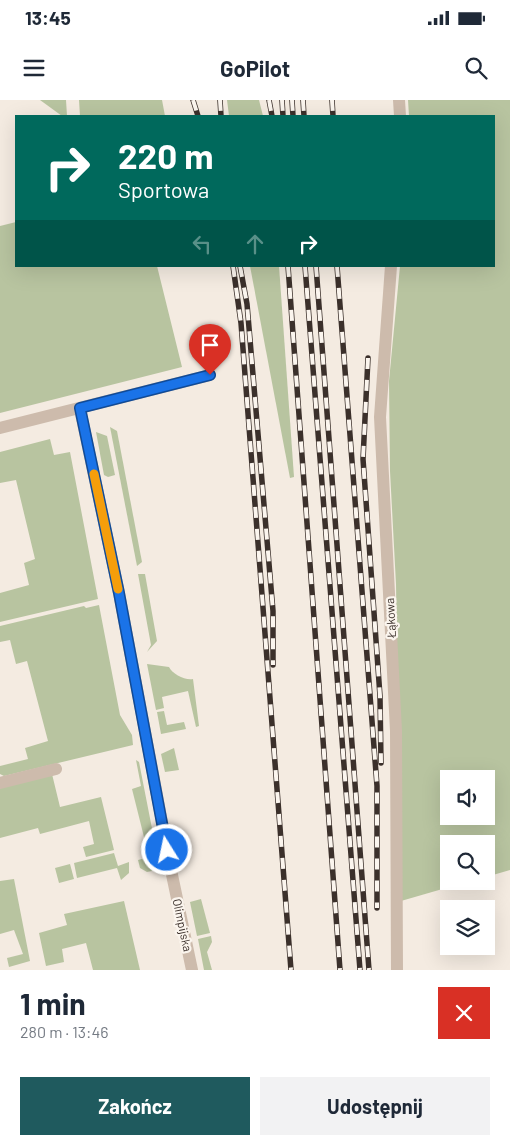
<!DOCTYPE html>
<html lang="pl">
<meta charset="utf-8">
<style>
:root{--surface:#fff;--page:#f2f2f3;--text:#1f2937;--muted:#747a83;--accent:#1f5a5e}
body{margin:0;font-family:Barlow,sans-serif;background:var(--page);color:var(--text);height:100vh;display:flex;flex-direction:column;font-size:19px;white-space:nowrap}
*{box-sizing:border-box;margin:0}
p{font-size:16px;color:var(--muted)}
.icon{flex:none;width:28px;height:28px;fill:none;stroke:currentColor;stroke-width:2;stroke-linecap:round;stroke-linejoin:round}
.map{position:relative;height:870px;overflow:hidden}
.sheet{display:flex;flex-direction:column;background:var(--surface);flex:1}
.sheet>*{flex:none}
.top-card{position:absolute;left:15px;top:15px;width:480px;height:152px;border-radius:0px;box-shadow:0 5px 20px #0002;background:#00695c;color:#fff;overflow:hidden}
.fabs{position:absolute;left:440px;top:670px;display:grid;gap:10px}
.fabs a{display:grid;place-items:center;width:55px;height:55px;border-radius:0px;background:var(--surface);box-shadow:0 5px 20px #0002;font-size:25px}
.pin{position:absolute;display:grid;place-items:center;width:42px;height:42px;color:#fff;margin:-51px -21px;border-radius:50% 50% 50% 0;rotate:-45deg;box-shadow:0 0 5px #0007}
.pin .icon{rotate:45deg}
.me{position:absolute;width:55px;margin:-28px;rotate:350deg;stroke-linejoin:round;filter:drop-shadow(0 0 4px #0008)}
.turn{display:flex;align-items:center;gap:18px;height:105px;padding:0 20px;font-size:22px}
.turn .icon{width:65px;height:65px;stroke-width:2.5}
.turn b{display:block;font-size:35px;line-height:42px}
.lanes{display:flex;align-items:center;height:48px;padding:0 20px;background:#0003;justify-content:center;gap:25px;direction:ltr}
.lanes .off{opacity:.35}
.round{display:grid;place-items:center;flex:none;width:52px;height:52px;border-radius:0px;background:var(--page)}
.head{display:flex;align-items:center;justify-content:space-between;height:85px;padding:0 20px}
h1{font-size:30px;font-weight:700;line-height:38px}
.action{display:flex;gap:10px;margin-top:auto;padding:10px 20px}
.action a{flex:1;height:58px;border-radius:0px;background:var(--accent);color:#fff;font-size:20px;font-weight:700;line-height:58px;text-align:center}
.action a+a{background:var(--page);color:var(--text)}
.status{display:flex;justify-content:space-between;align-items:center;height:35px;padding:0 25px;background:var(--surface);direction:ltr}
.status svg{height:14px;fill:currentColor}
header{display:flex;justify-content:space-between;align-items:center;height:65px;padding:0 20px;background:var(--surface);font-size:22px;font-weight:700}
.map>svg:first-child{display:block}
.green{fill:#b8c4a0;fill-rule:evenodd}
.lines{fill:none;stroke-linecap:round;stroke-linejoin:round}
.minor{stroke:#cdbbac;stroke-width:12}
.rail-casing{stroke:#3b302b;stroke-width:5.5}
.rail{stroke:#fbf5ee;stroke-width:4;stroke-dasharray:11;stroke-linecap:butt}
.route-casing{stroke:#114b97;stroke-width:12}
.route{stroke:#1a73e8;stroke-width:9}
.slow{stroke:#f59e0b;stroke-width:9}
.labels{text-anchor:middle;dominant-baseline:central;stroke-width:4.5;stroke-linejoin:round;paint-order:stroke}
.street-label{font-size:12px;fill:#3b302b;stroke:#fbf5ee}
</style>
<div class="status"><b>13:45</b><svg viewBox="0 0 49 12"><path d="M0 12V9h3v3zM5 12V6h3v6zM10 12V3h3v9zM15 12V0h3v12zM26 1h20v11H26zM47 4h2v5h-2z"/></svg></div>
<header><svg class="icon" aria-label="menu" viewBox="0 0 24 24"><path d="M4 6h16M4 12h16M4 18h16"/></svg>GoPilot<svg class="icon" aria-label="search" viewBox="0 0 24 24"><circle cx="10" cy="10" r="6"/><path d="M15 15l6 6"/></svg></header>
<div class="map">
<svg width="510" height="870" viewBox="0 0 510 870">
<rect width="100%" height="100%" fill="#f4ebe1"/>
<g class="green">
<path d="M40 0H66L67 16H62Z"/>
<path d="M79 0H162L165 16H80Z"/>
<path d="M227 0H259L263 16H229Z"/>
<path d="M408 0H510V770L486 777V744H449V781H470L401 801 396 484 390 371 389 281 400 166H494V16H409ZM449 679H486V716H449Z"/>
<path d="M16 122V166H157L182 267 0 313V126Z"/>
<path d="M250 166H279L294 377 290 378Z"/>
<path d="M110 327 117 331 142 462 137 466Z"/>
<path d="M96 332 107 336 115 375 108 377 104 375Z"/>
<path d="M50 339 54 355 70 352 98 499 0 522V493L29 485 24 463 35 459 16 380 0 383V352Z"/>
<path d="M138 474H145L157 541 147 552 151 545Z"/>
<path d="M99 505 120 615 132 635 133 645 4 676 0 674V666L28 659 25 648 48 641 27 561 16 564 10 540 0 542V526L84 506 86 508Z"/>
<path d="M147 564 169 567C172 574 186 581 193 579L199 626 196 627 188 591 162 597 164 608 156 610Z"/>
<path d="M164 611 167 625 184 622 186 629 161 634 157 612Z"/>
<path d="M174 648 179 670 165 672 161 654Z"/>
<path d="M136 660 139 662 157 754 152 771 147 772 140 768 138 760 149 757 132 689 141 686Z"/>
<path d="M52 674 60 707 101 697 114 750 86 757 83 747 94 744 89 721 40 734 38 728 0 738V688Z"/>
<path d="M114 753 118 766 129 762V773L121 780 117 768 77 778 74 763Z"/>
<path d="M70 764 74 779 59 783 55 768Z"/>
<path d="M14 779 30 861 9 867 7 858 23 854 14 830 0 834V781Z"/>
<path d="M201 799 210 833 197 836 190 802Z"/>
<path d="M124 801 140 870H93L86 843 62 849 64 862 46 866 39 833 67 825 64 814Z"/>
<path d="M211 836 212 842 207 852 212 870H204L198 839Z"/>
</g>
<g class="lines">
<g class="minor">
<path d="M399 0 400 16"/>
<path d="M391 166 380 317 396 631 397 870"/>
<path d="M80 309 119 493 171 770 192 870"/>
<path d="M0 328 210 275"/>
<path d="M0 683 56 669"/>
</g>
<g class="rail-casing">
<g id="rail">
<path d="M193 0 198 16"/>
<path d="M220 0 221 16"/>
<path d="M269 0 272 16"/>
<path d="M282 0 283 16"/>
<path d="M292 0 293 16"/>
<path d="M303 0 304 16"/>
<path d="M332 0 333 16"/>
<path d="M233 166 241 223 291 870"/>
<path d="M240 166 247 204 273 511V565"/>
<path d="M288 166 340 870"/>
<path d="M305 166 360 870"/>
<path d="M316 166 369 870"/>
<path d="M337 166 377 686V808"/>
<path d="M368 258 363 359 380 596 381 663"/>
</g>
</g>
<use href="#rail" class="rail"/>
</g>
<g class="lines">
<g class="route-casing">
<path id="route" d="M167 750 119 493 80 308 210 275"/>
</g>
<use href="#route" class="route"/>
<path class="slow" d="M94 374 118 489"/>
</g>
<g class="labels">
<g class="street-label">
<text transform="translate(390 518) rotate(-93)">Łąkowa</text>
<text transform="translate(183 825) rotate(78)">Olimpijska</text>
</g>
</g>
</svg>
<div class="fabs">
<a><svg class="icon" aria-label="sound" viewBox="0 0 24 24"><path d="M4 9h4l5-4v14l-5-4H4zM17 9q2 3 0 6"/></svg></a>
<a><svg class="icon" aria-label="search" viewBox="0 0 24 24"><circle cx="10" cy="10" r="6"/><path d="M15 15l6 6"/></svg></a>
<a><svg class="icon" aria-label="layers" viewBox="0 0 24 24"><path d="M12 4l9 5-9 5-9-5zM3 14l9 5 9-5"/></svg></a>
</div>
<div class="pin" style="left:210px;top:275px;background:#d93025"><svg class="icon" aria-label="arrive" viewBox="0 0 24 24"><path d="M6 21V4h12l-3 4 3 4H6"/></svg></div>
<svg class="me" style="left:167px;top:750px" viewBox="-20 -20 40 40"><circle r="17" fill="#1a73e8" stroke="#fff" stroke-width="3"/><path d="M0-11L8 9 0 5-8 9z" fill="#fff"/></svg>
<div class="top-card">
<div class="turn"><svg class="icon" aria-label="right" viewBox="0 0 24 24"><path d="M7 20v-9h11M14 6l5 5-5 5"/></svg><div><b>220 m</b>Sportowa</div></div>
<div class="lanes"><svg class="icon off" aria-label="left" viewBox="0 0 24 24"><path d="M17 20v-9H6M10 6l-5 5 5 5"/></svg><svg class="icon off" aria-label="ahead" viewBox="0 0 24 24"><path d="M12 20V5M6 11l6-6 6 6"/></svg><svg class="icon" aria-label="right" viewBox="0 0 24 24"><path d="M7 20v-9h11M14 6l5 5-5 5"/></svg></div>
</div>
</div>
<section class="sheet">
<div class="head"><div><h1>1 min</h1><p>280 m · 13:46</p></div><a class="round" style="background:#d93025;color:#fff"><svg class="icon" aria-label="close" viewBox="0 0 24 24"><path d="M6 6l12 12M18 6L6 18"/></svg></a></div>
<div class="action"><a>Zakończ</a><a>Udostępnij</a></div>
</section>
